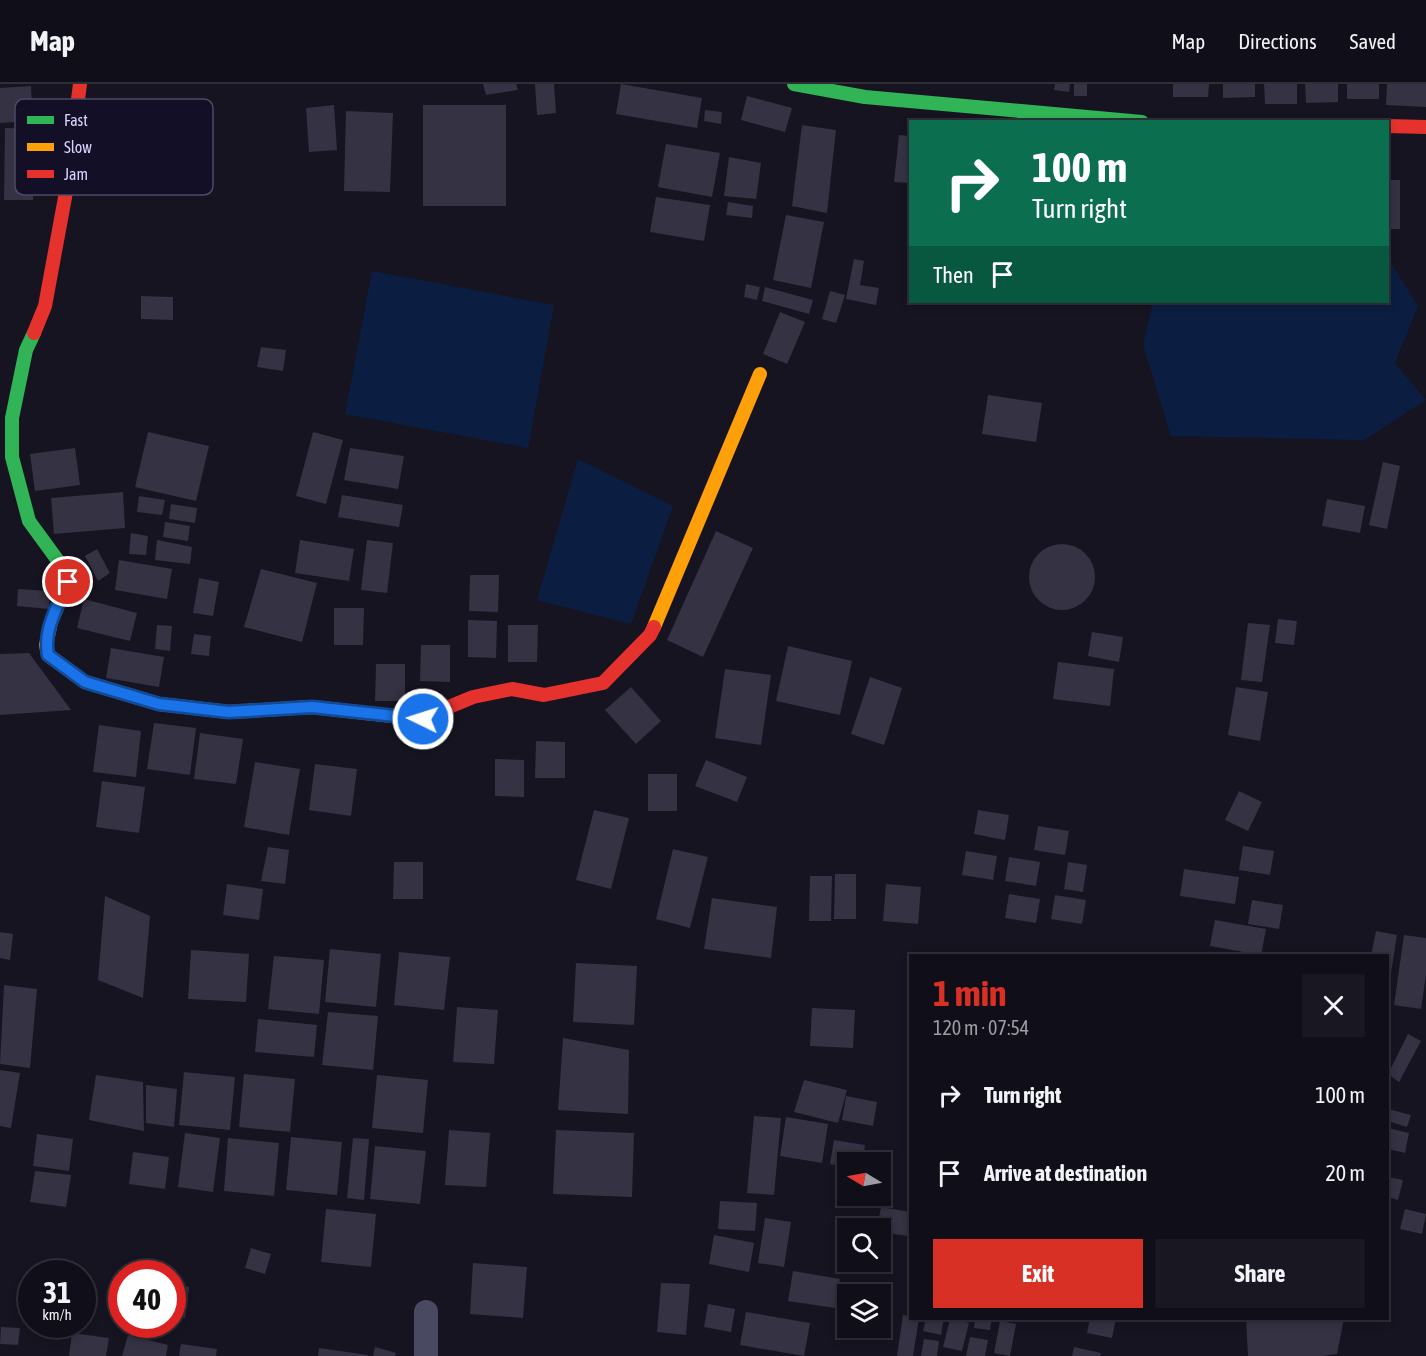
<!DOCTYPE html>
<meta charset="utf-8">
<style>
:root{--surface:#100f19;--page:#191822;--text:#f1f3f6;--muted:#9c9ca2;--line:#302f38;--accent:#d93025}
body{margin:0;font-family:"Asap Condensed",sans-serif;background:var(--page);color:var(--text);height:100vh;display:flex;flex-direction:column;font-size:22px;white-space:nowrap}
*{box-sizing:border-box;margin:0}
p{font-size:20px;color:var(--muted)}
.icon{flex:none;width:33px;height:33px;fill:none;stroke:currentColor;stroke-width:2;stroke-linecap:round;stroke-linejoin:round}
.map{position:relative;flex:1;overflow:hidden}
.side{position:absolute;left:909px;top:870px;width:480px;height:366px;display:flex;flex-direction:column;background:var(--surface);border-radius:0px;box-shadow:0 3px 9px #0003,0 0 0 2px var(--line)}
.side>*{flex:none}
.guide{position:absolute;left:909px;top:36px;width:480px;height:183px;border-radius:0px;box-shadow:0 3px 9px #0003,0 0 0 2px var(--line);background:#0b6e4f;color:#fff;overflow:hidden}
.needle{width:39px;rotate:280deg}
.tools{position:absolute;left:837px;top:1068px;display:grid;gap:12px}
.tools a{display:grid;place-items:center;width:54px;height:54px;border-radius:0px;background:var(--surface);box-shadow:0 3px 9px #0003,0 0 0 2px var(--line);font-size:30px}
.speed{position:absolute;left:18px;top:1176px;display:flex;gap:12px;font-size:30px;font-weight:700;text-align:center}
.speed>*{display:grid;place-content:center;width:78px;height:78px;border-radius:50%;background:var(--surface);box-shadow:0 3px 9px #0003,0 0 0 2px var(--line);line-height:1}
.speed small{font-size:15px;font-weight:400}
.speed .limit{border:9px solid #d22;background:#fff;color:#111}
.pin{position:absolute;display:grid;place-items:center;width:51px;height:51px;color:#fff;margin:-26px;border:3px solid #fff;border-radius:50%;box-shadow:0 2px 6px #0007}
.me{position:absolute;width:66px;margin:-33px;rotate:274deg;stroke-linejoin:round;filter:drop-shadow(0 0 4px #0008)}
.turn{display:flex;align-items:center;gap:21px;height:126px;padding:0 24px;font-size:27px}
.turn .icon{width:78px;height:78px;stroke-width:2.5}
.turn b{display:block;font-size:42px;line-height:51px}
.then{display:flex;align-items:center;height:57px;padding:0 24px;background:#0003;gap:12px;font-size:22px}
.round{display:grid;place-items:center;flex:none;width:63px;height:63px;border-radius:0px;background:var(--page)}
.head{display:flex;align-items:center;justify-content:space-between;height:102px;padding:0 24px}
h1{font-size:36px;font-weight:700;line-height:45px;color:var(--accent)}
.cta{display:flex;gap:12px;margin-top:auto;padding:12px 24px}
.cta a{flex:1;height:69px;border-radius:0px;background:var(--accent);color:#fff;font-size:24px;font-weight:700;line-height:69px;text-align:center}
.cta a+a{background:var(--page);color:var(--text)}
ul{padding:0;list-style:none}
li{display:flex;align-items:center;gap:18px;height:78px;padding:0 24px}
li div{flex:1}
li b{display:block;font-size:22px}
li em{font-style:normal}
header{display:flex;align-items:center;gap:36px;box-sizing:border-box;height:84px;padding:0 30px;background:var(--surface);border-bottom:2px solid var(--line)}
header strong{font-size:28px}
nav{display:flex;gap:33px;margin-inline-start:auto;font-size:21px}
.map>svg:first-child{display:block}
.water{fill:#0b1e41}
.building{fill:#343243}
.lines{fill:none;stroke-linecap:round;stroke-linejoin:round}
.street{stroke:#4a4962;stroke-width:24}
.fast{stroke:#30b455;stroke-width:14}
.slow{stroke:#ff9f0a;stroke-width:14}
.jam{stroke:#e5322d;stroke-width:14}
.route-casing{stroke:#114b97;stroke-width:15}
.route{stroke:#1a73e8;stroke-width:10}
.key{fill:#130f26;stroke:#4e4a67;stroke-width:1.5}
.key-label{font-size:16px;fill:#d9d4ff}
</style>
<header>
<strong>Map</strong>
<nav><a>Map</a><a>Directions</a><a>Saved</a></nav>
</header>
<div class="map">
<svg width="1426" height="1272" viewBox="0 0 1426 1272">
<rect width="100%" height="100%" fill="#161421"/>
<g class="water">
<path d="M1388 178 1391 179 1418 222 1395 279 1426 316 1364 356 1171 352 1143 261 1153 218H1388Z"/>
<path d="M372 187 554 221 528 364 345 330Z"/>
<path d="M578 375 673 422 631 540 537 516Z"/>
</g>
<g class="building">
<path d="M483 0H516L518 6 486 11Z"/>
<path d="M535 0H554L556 29 537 31Z"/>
<path d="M621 0 702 14 697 44 616 30Z"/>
<path d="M1055 0H1070L1069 8 1054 6Z"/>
<rect x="1074" y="0" width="13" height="12"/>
<path d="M1173 0H1209L1208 13H1173Z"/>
<path d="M1223 0H1255V13L1223 14Z"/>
<path d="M1264 0H1297V20H1265Z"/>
<path d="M1305 0H1338V18L1306 19Z"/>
<rect x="1347" y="0" width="32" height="15"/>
<path d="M1387 0H1426V23L1386 21Z"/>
<path d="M31 2 33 37 0 39V4Z"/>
<path d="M747 12 792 24 785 48 741 36Z"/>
<path d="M334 21 337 66 309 68 306 24Z"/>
<rect x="423" y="21" width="83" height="101"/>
<path d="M705 26 722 28 721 40 704 37Z"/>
<path d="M346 27 393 29 390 108 344 107Z"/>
<path d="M802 41 836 46 827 129 792 122Z"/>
<path d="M5 44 34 45 33 116H4Z"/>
<path d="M899 51 910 52V99L894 98Z"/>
<path d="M666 60 720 69 712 113 658 103Z"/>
<path d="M729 73 761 79 756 115 724 112Z"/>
<rect x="1388" y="96" width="12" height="49"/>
<path d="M656 113 710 121 704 157 650 148Z"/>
<path d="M728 118 753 122 752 134 726 131Z"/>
<path d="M786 131 824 138 811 204 773 196Z"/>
<path d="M854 175 864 177 860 201 879 204 876 221 846 215Z"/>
<path d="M746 200 760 203 757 216 744 213Z"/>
<path d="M765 203 813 216 809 230 762 217Z"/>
<path d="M830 207 845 211 836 239 822 235Z"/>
<path d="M141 212 173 213V236L141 235Z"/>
<path d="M780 228 805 238 787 280 763 270Z"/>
<path d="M261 263 286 266 283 287 257 283Z"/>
<path d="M988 311 1042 319 1036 358 982 350Z"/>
<path d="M148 348 209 362 196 417 135 403Z"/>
<path d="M313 348 343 356 326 420 296 412Z"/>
<path d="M75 364 80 401 35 407 30 370Z"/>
<path d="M350 364 404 372 398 405 344 396Z"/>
<path d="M1383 378 1400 382 1387 445 1369 441Z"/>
<path d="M123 408 125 444 54 450 51 414Z"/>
<path d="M342 411 403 421 399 443 338 433Z"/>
<path d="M139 412 165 416 162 431 137 428Z"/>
<path d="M1327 415 1365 422 1360 449 1322 442Z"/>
<path d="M171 420 197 424 195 439 169 435Z"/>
<path d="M165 438 190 442 188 457 163 453Z"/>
<path d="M716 447 753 464 703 573 667 556Z"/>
<path d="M131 449 148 452 146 471 129 470Z"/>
<path d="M157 456 192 463 190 480 155 476Z"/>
<path d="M300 456 354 465 349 497 295 489Z"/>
<path d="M367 456 393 459 387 509 361 506Z"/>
<circle cx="1062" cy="493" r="33"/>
<path d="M97 465 110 489 98 497 85 472Z"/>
<path d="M119 476 172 485 167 515 115 506Z"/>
<path d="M261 485 317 499 302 558 244 543Z"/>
<path d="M470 491H499L498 528 469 527Z"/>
<path d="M199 494 219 498 213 532 193 529Z"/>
<path d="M18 505 50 507 49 525 17 522Z"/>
<path d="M84 515 137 529 130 557 77 544Z"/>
<path d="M334 524H364L363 561H334Z"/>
<path d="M1278 535 1297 537 1294 561 1275 559Z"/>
<path d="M468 536 497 537 496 574 468 573Z"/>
<path d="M1248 539 1270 541 1262 598 1241 596Z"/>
<path d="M157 541 172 542 170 567 155 565Z"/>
<path d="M508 541H538L537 578H508Z"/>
<path d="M1092 548 1123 553 1119 578 1088 572Z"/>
<path d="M194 550 211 552 209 572 191 570Z"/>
<path d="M421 561H450V598L420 597Z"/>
<path d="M788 562 852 577 840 631 776 617Z"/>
<path d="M111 564 164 573 159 603 106 594Z"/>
<path d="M29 569 71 626 0 631V570Z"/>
<path d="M1058 578 1114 585 1110 622 1053 615Z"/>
<path d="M376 580H405V617H375Z"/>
<path d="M725 585 771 591 761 661 715 654Z"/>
<path d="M870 593 902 604 884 661 851 650Z"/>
<path d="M631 603 661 637 636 660 605 626Z"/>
<path d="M1236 603 1268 608 1260 657 1228 651Z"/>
<path d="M154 639 196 644 190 691 147 685Z"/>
<path d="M99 641 141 647 136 693 93 688Z"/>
<path d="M200 649 243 655 236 700 194 695Z"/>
<path d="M536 657 565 658V694H535Z"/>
<path d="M495 675 524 676V713L495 712Z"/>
<path d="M706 676 747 693 737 718 695 702Z"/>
<path d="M255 678 300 685 289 751 244 743Z"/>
<path d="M315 680 357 685 351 732 309 726Z"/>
<rect x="648" y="690" width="29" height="37"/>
<path d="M102 697 145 703 139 749 96 743Z"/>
<path d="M1239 707 1262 718 1248 747 1225 736Z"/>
<path d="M594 726 629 734 611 805 576 796Z"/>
<path d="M978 726 1009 731 1005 756 974 750Z"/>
<path d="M1038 742 1069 747 1065 771 1034 766Z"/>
<path d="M1243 762 1274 767 1270 791 1239 786Z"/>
<path d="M268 763 289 766 285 800 261 797Z"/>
<path d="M673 765 708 773 690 844 656 835Z"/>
<path d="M966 767 997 772 993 796 962 791Z"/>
<path d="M1009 773 1040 778 1036 802 1005 797Z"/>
<path d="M394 778H423V815H393Z"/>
<path d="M1068 778 1087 781 1083 808 1064 805Z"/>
<path d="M1184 785 1239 793 1235 820 1180 812Z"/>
<path d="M835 790H856V835H834Z"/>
<path d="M810 792H832L831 837H809Z"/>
<path d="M227 800 263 805 259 836 223 831Z"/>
<path d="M886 800 921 803 918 840 883 837Z"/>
<path d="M1009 810 1040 815 1036 839 1005 834Z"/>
<path d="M1055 811 1086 816 1082 840 1051 835Z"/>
<path d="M105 812 150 832 143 914 98 896Z"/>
<path d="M712 814 777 823 771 874 704 865Z"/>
<path d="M1252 816 1283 821 1279 845 1248 840Z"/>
<path d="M1215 836 1266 845 1261 871 1210 862Z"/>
<path d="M1376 847 1397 851 1391 889 1388 888V872H1371Z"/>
<path d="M0 848 13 850 10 876 0 874Z"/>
<path d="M1404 851 1426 854V891L1421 925 1394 921Z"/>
<path d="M330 865 381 870 376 923 325 918Z"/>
<path d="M191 866 249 870 246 918 188 915Z"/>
<path d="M399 868 450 873 444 926 394 921Z"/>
<path d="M274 872 324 876 319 930 268 925Z"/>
<path d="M576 879 637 882 634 941 573 938Z"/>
<path d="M4 901 37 905 30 984 0 980Z"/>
<path d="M457 923 498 926 494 980 453 978Z"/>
<path d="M812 924 855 926 853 964 810 962Z"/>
<path d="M328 928 378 932 373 986 322 981Z"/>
<path d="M258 935 317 941 314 973 255 968Z"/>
<path d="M1408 950 1421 957 1399 998 1388 990Z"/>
<path d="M563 954 629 966 628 1030 558 1026Z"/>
<path d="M0 986 20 989 11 1044 0 1042Z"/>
<path d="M184 988 235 993 230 1046 179 1041Z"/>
<path d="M244 990 295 995 290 1048 239 1043Z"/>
<path d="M96 991 143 998 144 1047 89 1036Z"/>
<path d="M377 991 428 996 423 1049 372 1044Z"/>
<path d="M804 996 847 1006 838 1039 794 1028Z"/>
<path d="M146 1001 177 1005 174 1043 146 1039Z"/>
<path d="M846 1012 877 1018 873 1042 842 1036Z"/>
<path d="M1388 1025 1411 1031 1407 1043 1388 1037Z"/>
<path d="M754 1032 781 1034 774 1111 747 1109Z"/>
<path d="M786 1033 828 1040 822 1079 780 1072Z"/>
<path d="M1388 1044 1409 1049 1405 1069 1388 1065Z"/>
<path d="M449 1046 490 1049 486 1103 445 1101Z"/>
<path d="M556 1046 634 1049 632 1113 553 1110Z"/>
<path d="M185 1049 220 1054 213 1108 178 1103Z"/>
<path d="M37 1050 73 1055 69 1087 33 1082Z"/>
<path d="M291 1053 342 1058 337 1111 286 1106Z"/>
<path d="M228 1054 279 1059 274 1112 224 1107Z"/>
<path d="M353 1054 369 1055 364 1116 347 1114Z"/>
<path d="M834 1056 865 1061 862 1078H848V1083L830 1080Z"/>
<path d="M375 1062 426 1067 420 1120 370 1115Z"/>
<path d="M133 1068 169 1073 165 1105 129 1100Z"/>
<path d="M35 1087 71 1091 66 1123 30 1118Z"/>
<path d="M1388 1093 1403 1096 1398 1116 1388 1113Z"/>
<path d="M720 1117 757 1119 755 1147 718 1145Z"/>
<path d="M881 1123 910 1128 908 1152 880 1148V1144H877Z"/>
<path d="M326 1125 376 1130 371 1183 321 1178Z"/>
<path d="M1405 1125 1426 1130 1422 1150 1400 1145Z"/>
<path d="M765 1134 791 1138 784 1183 758 1179Z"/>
<path d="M714 1151 754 1159 749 1188 709 1180Z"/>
<path d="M251 1164 271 1170 265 1190 245 1184Z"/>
<path d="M473 1179 527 1183 523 1234 470 1230Z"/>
<path d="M793 1187 840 1195 835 1224 788 1217Z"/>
<path d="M661 1199 690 1200 686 1251 657 1248Z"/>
<path d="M172 1200 189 1203 185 1234 172 1233Z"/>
<path d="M708 1220 735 1225 731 1248 704 1243Z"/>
<path d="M746 1228 810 1239 804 1272 740 1261Z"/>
<path d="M903 1231 919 1234 913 1272H897Z"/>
<path d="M926 1234H944L941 1251 923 1247Z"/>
<path d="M975 1234H992L990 1246 974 1244Z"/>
<path d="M1090 1234H1116L1112 1254 1087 1249Z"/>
<path d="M1246 1234H1344L1337 1270 1322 1272H1248Z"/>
<path d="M950 1235 969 1239 962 1267 943 1263Z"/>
<path d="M1000 1237 1016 1240 1010 1272 994 1269Z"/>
<path d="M1 1243 20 1244 18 1261 0 1260Z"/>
<path d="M72 1249 109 1254 106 1272H69Z"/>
<path d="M128 1251 168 1261 166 1272H122Z"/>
<path d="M970 1253 988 1256 985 1272H966Z"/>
<path d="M924 1255 939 1257 937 1272H921Z"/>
<path d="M181 1260 217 1265 216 1272H179Z"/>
<path d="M375 1263 396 1269 395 1272H373Z"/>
<path d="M1074 1263 1101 1269 1100 1272H1072Z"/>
<path d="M319 1264 368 1271V1272H318Z"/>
</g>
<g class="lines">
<path class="street" d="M426 1228V1272"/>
<g class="fast">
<path d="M794 0 865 13 1142 38"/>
<path d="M34 249 26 266 12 334V373L29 437 64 485 68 498 51 538"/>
</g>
<g class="slow">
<path d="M51 538 46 561 48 571 85 598 159 620 229 628 312 623 420 635"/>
<path d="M654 543 760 290"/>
</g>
<g class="jam">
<path d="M1388 42 1426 43"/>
<path d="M34 249 45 222 66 108 80 0"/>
<path d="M420 635 473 613 512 605 544 611 603 599 650 551 654 543"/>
</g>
</g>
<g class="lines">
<g class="route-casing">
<path id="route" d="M68 498C58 521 43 546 48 571L85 598 159 620 229 628 312 623 423 635"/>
</g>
<use href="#route" class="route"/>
</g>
<rect x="15" y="15" width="198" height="96" rx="9" class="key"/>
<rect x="27" y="32" width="27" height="8" fill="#30b455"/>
<rect x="27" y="59" width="27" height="8" fill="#ff9f0a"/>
<rect x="27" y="86" width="27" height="8" fill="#e5322d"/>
<g class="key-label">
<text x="64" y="42">Fast</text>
<text x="64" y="69">Slow</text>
<text x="64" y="96">Jam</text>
</g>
</svg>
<div class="tools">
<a><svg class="needle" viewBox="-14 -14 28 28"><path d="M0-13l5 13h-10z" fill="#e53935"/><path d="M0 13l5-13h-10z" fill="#9c9ca2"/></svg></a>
<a><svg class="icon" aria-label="search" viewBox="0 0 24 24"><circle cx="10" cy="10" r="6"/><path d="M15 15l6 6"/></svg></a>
<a><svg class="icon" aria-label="layers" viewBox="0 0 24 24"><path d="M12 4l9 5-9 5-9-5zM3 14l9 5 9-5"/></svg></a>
</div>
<div class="speed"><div>31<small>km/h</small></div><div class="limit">40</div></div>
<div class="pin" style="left:68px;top:498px;background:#d93025"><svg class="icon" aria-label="arrive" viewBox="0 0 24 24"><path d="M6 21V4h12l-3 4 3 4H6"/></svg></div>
<svg class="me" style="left:423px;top:635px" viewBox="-20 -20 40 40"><circle r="17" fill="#1a73e8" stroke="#fff" stroke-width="3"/><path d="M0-11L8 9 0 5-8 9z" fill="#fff"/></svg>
<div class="guide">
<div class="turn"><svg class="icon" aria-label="right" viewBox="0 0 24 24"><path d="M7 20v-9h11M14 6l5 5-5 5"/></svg><div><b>100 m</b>Turn right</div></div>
<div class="then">Then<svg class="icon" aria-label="arrive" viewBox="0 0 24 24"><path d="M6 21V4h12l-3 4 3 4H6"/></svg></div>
</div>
<section class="side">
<div class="head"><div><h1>1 min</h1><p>120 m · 07:54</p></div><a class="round"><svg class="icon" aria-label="close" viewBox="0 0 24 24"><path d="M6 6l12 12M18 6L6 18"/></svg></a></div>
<ul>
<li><svg class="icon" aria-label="right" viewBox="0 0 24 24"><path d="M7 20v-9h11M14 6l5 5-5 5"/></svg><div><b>Turn right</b></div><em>100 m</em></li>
<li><svg class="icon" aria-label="arrive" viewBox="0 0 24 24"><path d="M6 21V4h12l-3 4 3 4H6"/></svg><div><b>Arrive at destination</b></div><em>20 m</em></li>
</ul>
<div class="cta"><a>Exit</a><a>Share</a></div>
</section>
</div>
